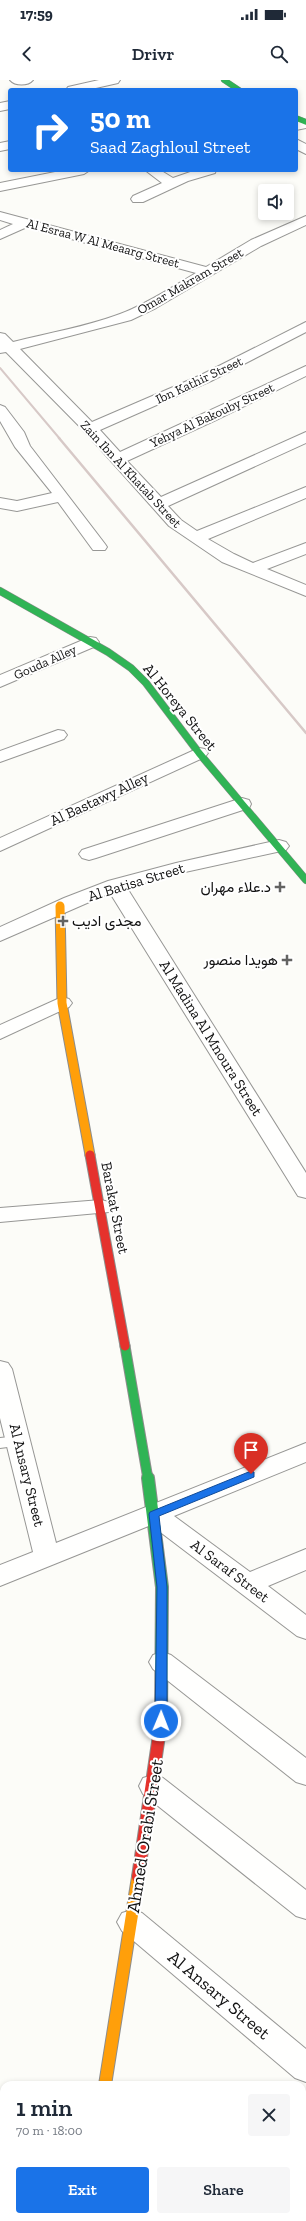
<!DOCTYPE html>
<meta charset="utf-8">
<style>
:root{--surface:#fff;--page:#f6f6f7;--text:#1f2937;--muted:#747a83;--accent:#1a73e8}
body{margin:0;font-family:"Zilla Slab",Vazirmatn,serif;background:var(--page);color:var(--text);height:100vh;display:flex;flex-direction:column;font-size:15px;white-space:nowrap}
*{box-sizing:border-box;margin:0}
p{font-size:13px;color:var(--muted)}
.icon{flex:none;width:22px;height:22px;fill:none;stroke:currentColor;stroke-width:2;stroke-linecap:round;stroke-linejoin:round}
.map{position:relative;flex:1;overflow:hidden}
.panel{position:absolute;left:0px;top:2001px;width:306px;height:140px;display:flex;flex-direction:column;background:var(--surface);border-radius:12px 12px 0 0;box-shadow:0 2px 6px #0003}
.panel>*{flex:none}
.banner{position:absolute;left:8px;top:8px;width:290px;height:84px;border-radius:4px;box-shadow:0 2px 6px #0003;background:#1a73e8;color:#fff;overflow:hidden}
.tools{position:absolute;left:258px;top:104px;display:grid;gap:8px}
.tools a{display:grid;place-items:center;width:36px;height:36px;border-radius:4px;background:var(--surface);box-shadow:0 2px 6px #0003;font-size:20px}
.pin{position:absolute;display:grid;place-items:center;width:34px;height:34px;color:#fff;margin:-41px -17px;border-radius:50% 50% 50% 0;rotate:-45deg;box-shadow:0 0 4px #0007}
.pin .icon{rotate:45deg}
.me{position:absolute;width:44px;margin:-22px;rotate:1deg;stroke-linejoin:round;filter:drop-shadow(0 0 3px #0008)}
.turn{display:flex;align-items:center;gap:14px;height:84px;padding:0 16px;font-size:18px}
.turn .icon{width:52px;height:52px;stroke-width:2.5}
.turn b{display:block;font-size:28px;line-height:34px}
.round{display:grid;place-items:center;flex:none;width:42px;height:42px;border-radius:4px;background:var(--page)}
.summary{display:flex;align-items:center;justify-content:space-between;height:68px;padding:0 16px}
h1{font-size:24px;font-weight:600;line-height:30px}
.action{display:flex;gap:8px;margin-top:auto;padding:8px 16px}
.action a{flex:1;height:46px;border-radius:4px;background:var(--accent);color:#fff;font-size:16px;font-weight:600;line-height:46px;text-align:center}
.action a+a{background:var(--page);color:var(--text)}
.status{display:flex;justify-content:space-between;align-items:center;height:28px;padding:0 20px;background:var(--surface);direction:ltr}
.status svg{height:11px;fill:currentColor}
header{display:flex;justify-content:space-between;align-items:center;height:52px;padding:0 16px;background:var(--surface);font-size:18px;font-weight:600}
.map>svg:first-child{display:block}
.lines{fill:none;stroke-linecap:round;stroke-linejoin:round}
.lane-casing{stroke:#979795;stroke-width:2}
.street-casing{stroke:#979795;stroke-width:2}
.fast-far3-casing{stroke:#8d8d8c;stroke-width:6}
.fast-far2-casing{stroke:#8d8d8c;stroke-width:8}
.fast-far1-casing{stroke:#8d8d8c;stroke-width:11}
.fast-casing{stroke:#8d8d8c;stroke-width:14}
.slow-far1-casing{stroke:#8d8d8c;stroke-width:11}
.slow-casing{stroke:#8d8d8c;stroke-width:14}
.jam-far1-casing{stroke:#8d8d8c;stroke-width:11}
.jam-casing{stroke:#8d8d8c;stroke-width:14}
.lane{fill:#fffffe;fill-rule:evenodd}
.street{fill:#fffffe;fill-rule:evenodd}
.fast-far3{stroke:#30b455;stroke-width:5.5}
.fast-far2{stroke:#30b455;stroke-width:7}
.fast-far1{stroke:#30b455;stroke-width:9}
.fast{stroke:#30b455;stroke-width:12}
.slow-far1{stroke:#ff9f0a;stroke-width:9}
.slow{stroke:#ff9f0a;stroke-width:12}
.jam-far1{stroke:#e5322d;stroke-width:9}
.jam{stroke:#e5322d;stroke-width:12}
.rail-far1{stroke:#d7c9c7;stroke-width:2}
.rail{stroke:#d7c9c7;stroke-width:2.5}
.route{fill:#1a73e8;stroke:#114b97}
.poi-dot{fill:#636362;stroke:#fff;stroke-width:1.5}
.labels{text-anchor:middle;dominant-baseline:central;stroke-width:4;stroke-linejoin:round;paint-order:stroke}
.far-street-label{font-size:13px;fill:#111;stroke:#fff}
.street-label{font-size:15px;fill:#111;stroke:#fff}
.poi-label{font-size:15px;fill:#111;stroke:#fff;text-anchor:end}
.near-street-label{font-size:18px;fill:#111;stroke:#fff}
</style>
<div class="status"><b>17:59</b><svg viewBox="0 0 49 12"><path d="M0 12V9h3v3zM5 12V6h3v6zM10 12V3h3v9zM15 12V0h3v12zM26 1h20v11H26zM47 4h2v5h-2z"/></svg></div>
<header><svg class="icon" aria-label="back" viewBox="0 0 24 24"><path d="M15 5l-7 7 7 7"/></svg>Drivr<svg class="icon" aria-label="search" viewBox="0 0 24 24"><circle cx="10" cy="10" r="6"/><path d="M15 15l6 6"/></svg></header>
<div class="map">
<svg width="306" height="2141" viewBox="0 0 306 2141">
<rect width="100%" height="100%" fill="#fcfcf8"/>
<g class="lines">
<g class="lane-casing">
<path id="lane" d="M18 1356 23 1357 25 1361 23 1365 0 1368V1358Z"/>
</g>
<g class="street-casing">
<g id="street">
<path d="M10 0H33C28 6 15 6 10 0Z"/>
<path d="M99 0H120L118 3 87 10H66L68 7Z"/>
<path d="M10 21V29L0 31V23Z"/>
<path d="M306 40V48L296 50V42Z"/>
<path d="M296 59 306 64V74L296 69Z"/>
<path d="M10 61V69L0 71V63Z"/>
<path d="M65 90H90L84 94 0 111V103Z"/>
<path d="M145 90H160L173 98 196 90H216L215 93 188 101 143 122H133L131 119 133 116 162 103Z"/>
<path d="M0 132 206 187 251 160 306 136V145L261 166 156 228 131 240 20 269 92 342 201 295 306 242V252L211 301 100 350 120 372 306 286V296L216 340 127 381 161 417 306 352V363L168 426 181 440 197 451 306 407V418L208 459 234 474 253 483 306 463V474L267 489 306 505V516L222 482 169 446 85 352 6 272 0 273V253L5 254 13 262C48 253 86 247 120 234 147 224 172 207 196 193L27 147 0 159V150L13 144 0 140Z"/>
<path d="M0 325 5 327 24 352 30 366 105 464 107 467 105 470H93L58 422 17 431 0 428V418L17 421 52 413 15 367 0 341Z"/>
<path d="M90 557 96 558 99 562 96 566 0 607V595Z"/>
<path d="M58 650 64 651 67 655 64 659 0 682V671Z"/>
<path d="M199 668 205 669 208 673 205 677 0 771V758Z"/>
<path d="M242 718 249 720 251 724 249 728 96 778 89 780 82 778 79 774 82 770Z"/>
<path d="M279 760 286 762 289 766 286 770 176 794 127 808 306 1093V1118L298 1116 110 813 0 861V847L64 818 108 801 176 783Z"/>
<path d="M62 917 69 919 72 923 69 927 0 959V945Z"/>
<path d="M101 1120 109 1122 112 1127 109 1132 0 1142V1128Z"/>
<path d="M0 1281 8 1283 12 1289 56 1463 306 1363V1382L174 1436 250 1492 306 1469V1490L268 1506 306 1535V1559L297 1556 151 1445 0 1506V1485L33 1472 0 1338Z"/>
<path d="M162 1572 171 1575 306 1678V1705L296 1702 153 1589 149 1582 153 1575Z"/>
<path d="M153 1695 163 1698 306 1810V1839L296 1836 143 1714 139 1706 143 1698Z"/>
<path d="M132 1830 142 1833 306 1969V2002L295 1998 122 1851 117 1842 122 1833Z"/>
<path d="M4 2081V2109L0 2110V2082Z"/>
<path d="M68 2137H131L133 2141H67Z"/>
</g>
</g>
<g class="fast-far3-casing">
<g id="fast-far3">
<path d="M224 0 239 10"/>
<path d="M296 38 306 42"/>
</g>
</g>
<g class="fast-far2-casing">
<path id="fast-far2" d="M0 511 108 572 131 588 146 603 199 673 306 800"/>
</g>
<g class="fast-far1-casing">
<path id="fast-far1" d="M125 1266 148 1399"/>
</g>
<g class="fast-casing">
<path id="fast" d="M148 1398 162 1507 161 1642"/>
</g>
<g class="slow-far1-casing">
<path id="slow-far1" d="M60 826 62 923 90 1075"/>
</g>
<g class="slow-casing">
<path id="slow" d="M105 2005 138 1797"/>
</g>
<g class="jam-far1-casing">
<path id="jam-far1" d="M90 1075 125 1266"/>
</g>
<g class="jam-casing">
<path id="jam" d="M138 1797 161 1642"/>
</g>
<use href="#lane" class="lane"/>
<use href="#street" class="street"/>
<use href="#fast-far3" class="fast-far3"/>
<use href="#fast-far2" class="fast-far2"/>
<use href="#fast-far1" class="fast-far1"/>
<use href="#fast" class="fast"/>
<use href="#slow-far1" class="slow-far1"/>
<use href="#slow" class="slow"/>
<use href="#jam-far1" class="jam-far1"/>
<use href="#jam" class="jam"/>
<path class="rail-far1" d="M0 288 60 359"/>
<path class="rail" d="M59 358 306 653"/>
</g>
<path class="route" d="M251 1391 254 1392V1397L159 1436 167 1507V1641L165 1644H157L155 1641 157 1507 149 1434 150 1432Z"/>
<g class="poi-dot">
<path d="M278 801h4v4h4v4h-4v4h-4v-4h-4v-4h4z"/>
<path d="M61 835h4v4h4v4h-4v4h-4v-4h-4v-4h4z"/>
<path d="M285 874h4v4h4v4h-4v4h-4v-4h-4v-4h4z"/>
</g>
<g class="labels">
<g class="far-street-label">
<text transform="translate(103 163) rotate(15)">Al Esraa W Al Meaarg Street</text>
<text transform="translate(190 201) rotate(-30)">Omar Makram Street</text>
<text transform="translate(199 300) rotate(-25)">Ibn Kathir Street</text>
<text transform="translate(212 335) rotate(-25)">Yehya Al Bakouby Street</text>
<text transform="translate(131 394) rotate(47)">Zain Ibn Al Khatab Street</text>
<text transform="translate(45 582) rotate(-24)">Gouda Alley</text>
</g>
<g class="street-label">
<text transform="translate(180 627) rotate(51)">Al Horeya Street</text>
<text transform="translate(99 719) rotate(-25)">Al Bastawy Alley</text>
<text transform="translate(136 802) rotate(-17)">Al Batisa Street</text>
<text transform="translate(211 958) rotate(58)">Al Madina Al Mnoura Street</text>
<text transform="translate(115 1128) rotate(79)">Barakat Street</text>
<text transform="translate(27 1395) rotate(76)">Al Ansary Street</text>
<text transform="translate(230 1491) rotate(37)">Al Saraf Street</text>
</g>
<g class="poi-label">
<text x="271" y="807">د.علاء مهران</text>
<text x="72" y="841" text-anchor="start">مجدى اديب</text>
<text x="278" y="880">هويدا منصور</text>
</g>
<g class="near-street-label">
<text transform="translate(145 1756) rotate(-81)">Ahmed Orabi Street</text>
<text transform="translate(219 1915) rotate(40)">Al Ansary Street</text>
</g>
</g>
</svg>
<div class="tools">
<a><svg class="icon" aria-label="sound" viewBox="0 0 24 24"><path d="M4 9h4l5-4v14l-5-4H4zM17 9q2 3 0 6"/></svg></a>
</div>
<div class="pin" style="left:251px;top:1394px;background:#d93025"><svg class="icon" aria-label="arrive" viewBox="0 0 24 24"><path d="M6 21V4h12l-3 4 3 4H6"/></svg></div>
<svg class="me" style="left:161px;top:1641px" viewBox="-20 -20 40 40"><circle r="17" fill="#1a73e8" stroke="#fff" stroke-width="3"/><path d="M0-11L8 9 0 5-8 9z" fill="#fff"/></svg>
<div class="banner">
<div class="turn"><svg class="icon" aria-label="right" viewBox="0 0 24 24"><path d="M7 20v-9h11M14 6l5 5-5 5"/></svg><div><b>50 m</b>Saad Zaghloul Street</div></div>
</div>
<section class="panel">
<div class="summary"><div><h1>1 min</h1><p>70 m · 18:00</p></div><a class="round"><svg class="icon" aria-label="close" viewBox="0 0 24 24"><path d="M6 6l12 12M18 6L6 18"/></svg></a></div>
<div class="action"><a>Exit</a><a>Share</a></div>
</section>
</div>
